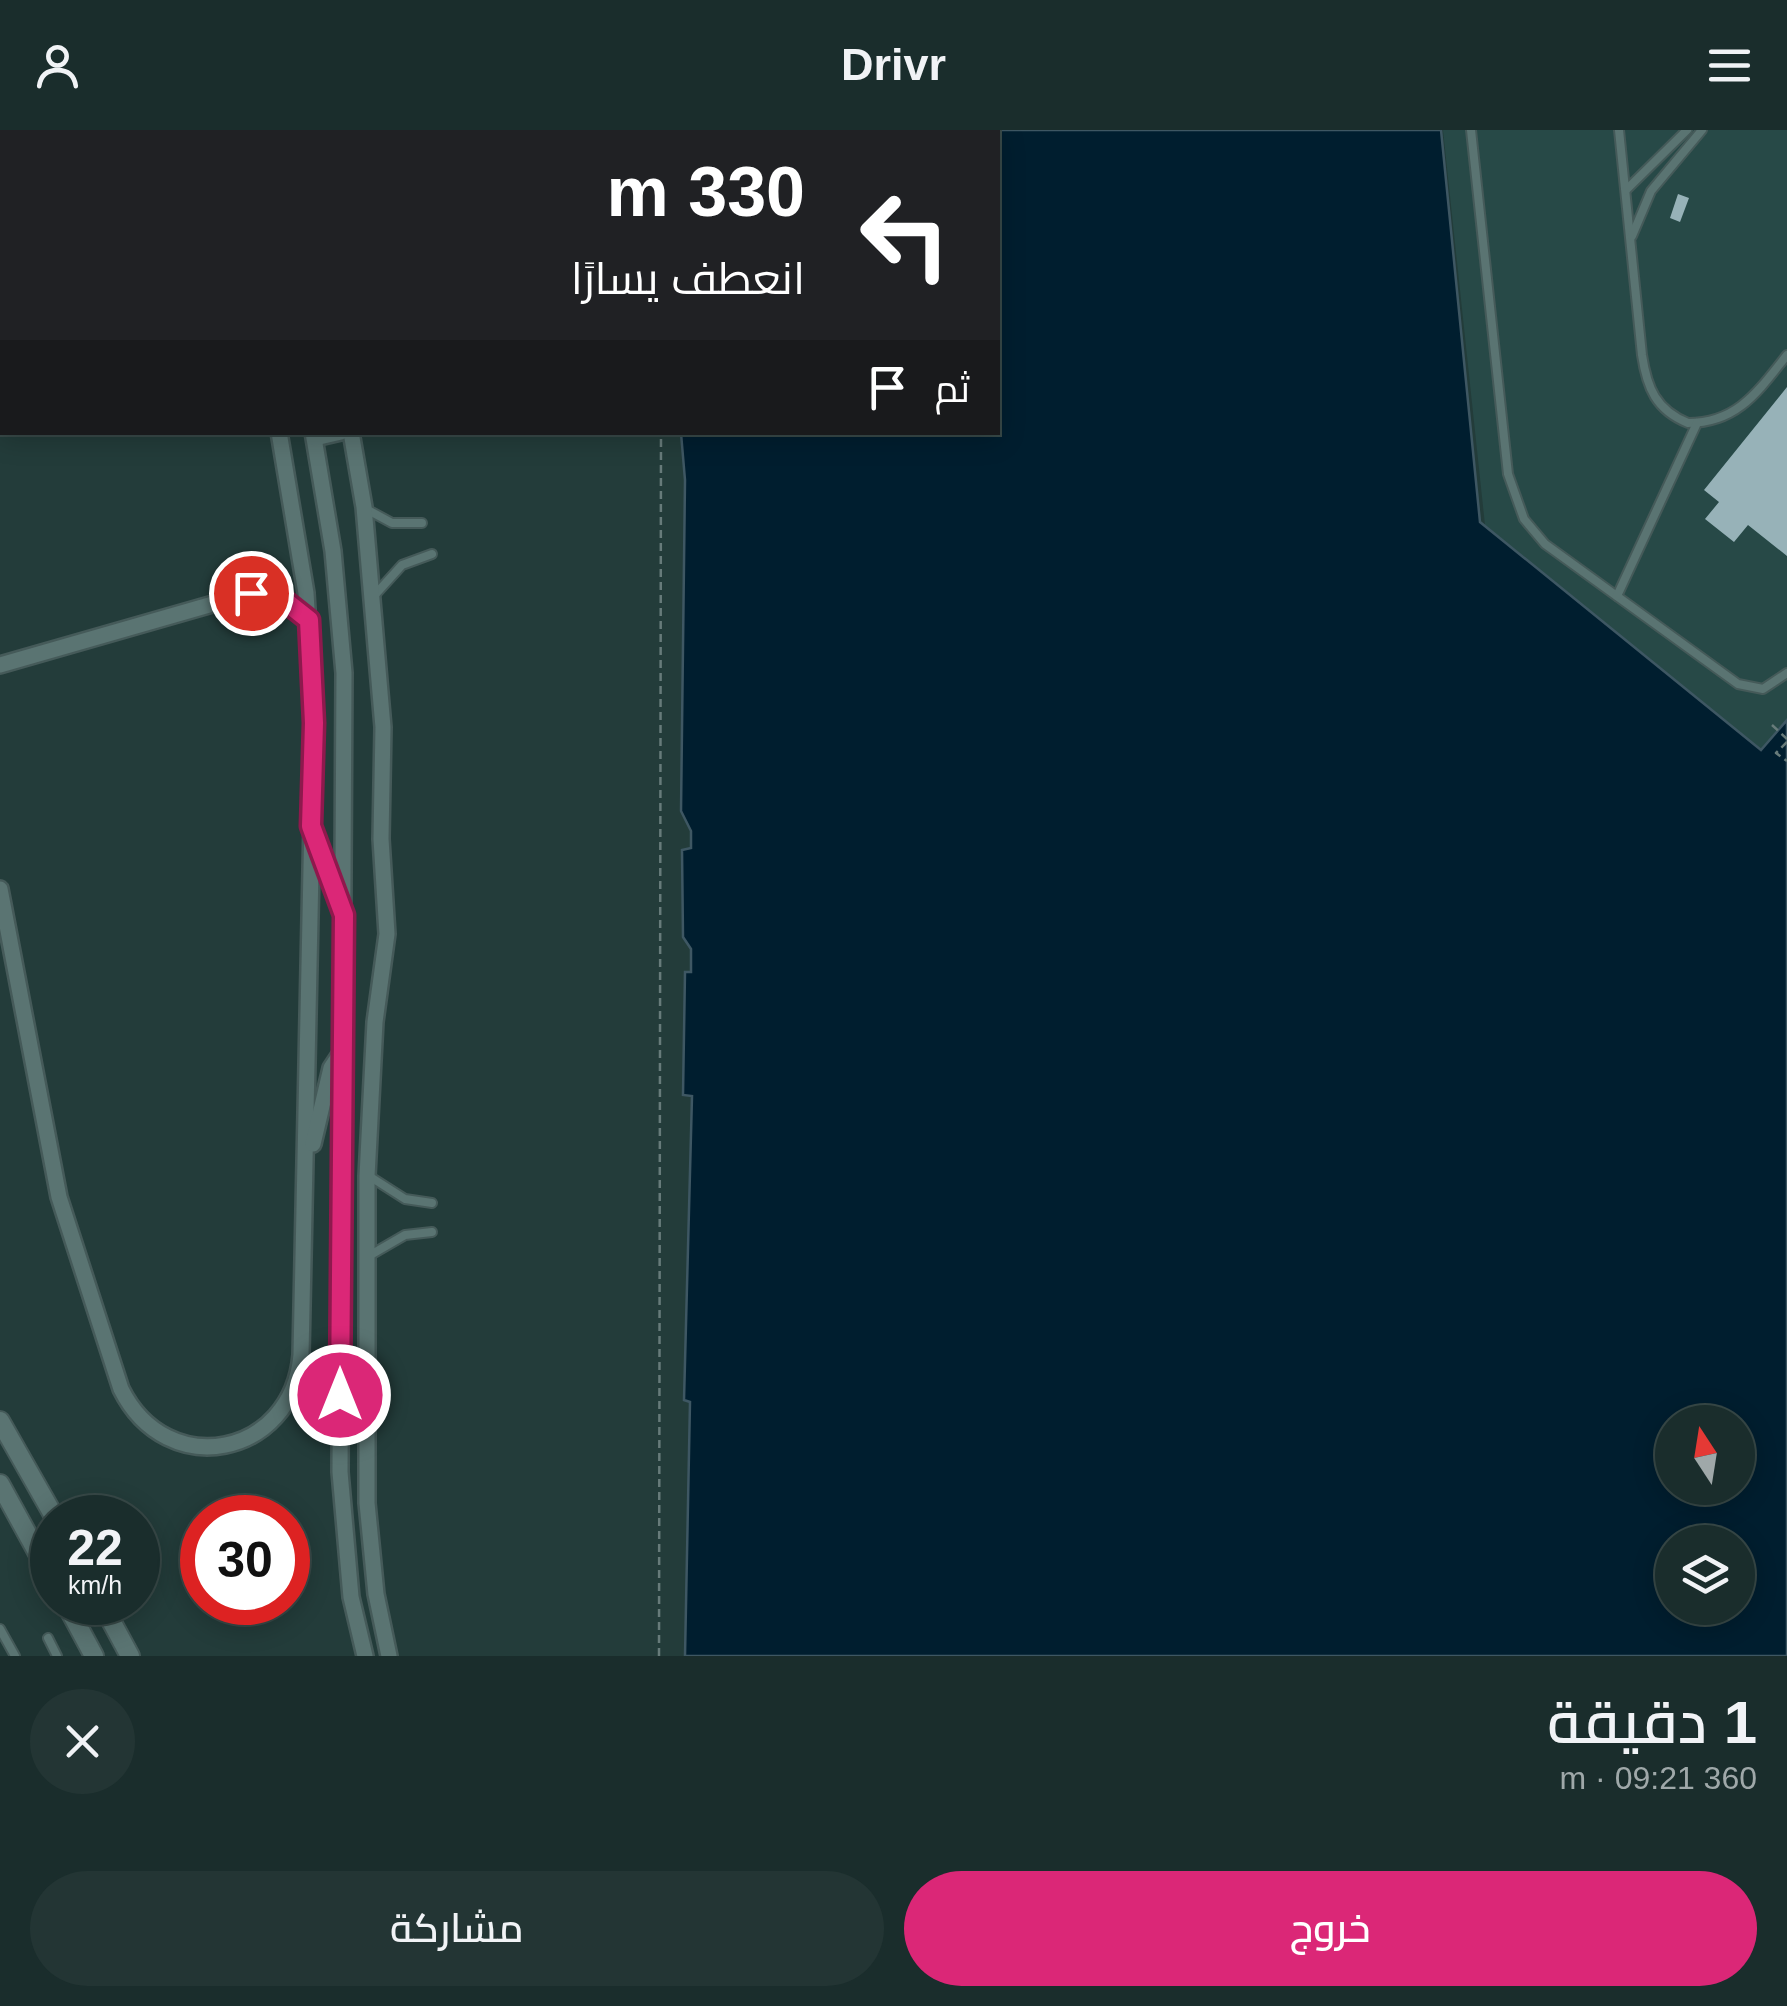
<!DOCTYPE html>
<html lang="ar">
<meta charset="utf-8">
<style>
:root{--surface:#1a2d2c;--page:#233534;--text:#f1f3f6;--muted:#9fa8a9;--line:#384948;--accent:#db2777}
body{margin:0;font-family:Helvetica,Cairo,sans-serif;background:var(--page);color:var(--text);direction:rtl;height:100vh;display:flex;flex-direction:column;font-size:38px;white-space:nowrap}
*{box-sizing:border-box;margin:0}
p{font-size:32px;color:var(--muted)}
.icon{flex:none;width:55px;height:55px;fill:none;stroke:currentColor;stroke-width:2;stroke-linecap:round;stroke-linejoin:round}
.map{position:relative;height:1526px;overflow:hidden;direction:ltr}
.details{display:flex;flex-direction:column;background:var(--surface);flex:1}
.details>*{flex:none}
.banner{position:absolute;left:0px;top:0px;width:1000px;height:305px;box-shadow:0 5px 25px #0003,0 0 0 2px var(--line);direction:rtl;background:#202124;color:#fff;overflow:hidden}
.needle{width:65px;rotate:348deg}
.buttons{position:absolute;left:1655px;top:1275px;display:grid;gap:20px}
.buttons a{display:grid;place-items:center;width:100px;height:100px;border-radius:50%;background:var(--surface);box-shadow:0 5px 25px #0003,0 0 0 2px var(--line);font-size:50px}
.speed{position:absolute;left:30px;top:1365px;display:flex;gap:20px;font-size:50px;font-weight:700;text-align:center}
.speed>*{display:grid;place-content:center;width:130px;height:130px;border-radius:50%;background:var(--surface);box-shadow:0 5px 25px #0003,0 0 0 2px var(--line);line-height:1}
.speed small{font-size:25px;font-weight:400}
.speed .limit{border:15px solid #d22;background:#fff;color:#111}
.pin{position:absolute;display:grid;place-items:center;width:85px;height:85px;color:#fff;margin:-42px;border:5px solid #fff;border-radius:50%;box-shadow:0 2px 10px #0007}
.me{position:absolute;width:110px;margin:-55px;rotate:0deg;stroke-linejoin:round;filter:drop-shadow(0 0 8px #0008)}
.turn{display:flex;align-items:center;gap:35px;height:210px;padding:0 30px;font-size:45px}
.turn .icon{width:130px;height:130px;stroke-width:2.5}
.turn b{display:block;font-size:70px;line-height:85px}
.then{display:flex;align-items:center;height:95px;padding:0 30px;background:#0003;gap:20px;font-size:38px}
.round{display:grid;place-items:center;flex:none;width:105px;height:105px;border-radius:52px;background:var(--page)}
.summary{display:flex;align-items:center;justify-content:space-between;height:170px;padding:0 30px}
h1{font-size:60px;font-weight:600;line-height:75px}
.button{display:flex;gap:20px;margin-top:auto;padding:20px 30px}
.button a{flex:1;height:115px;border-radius:60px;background:var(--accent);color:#fff;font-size:40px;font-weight:600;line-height:115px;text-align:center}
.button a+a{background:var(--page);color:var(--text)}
header{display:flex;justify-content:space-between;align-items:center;height:130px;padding:0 30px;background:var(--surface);font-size:45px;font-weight:600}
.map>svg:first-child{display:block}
.built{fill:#274947}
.water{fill:#001e2f;stroke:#3e5763;stroke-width:2.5;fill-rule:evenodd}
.building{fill:#97b2b8}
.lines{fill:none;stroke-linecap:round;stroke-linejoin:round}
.service-casing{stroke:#455a59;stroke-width:12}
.minor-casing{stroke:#455a59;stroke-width:20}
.tertiary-casing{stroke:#455a59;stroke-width:22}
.path{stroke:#677b7a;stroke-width:2.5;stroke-dasharray:8 5;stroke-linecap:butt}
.service{stroke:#5a7472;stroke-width:8}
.minor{stroke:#5a7472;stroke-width:15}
.tertiary{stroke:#5a7472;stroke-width:18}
.route-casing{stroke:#8e194d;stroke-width:25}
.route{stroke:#db2777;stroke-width:18}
</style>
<header><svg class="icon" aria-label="menu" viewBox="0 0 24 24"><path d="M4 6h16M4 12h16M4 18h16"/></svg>Drivr<svg class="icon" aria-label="person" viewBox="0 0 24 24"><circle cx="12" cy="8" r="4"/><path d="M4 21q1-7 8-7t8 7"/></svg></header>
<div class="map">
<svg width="1787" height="1526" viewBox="0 0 1787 1526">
<rect width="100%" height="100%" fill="#233c3a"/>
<path class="built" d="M1443 0H1787V590L1762 620 1485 395Z"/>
<path class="water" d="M585 0H1441L1480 392 1761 620 1787 590V1526H685L690 1272 684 1270 692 966 683 965 685 842H691V819L683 807 682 720 691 718V701L681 681 685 350 681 303 998 302V2ZM1672 1292H1738V1358H1672ZM1672 1412H1738V1478H1672Z"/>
<g class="building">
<path d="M1678 64 1689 68 1680 92 1670 88Z"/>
<path d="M1787 257V426L1748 395 1734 412 1705 389 1719 372 1704 360Z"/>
</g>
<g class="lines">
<g class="service-casing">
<g id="service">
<path d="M1471 0 1508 344 1524 389 1545 414 1738 554 1763 559 1787 543"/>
<path d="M1619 0 1642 225C1647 258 1656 280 1688 293 1738 293 1759 260 1787 225"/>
<path d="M1626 60 1687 0"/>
<path d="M1632 106 1651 61 1702 0"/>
<path d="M366 379 392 393H422"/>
<path d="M1617 466 1697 293"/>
<path d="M373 467 402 435 432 424"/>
<path d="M369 1046 405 1069 432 1073"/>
<path d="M367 1127 405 1105 432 1102"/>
<path d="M0 1499 15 1526"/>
<path d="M48 1508 57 1526"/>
</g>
</g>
<g class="minor-casing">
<g id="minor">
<path d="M173 0 174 2"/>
<path d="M210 0 211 2"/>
<path d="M248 0 249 2"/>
<path d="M94 2 99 0"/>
<path d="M0 50 2 48"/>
<path d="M313 302 333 421 344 543 340 1342 351 1467 365 1526"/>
<path d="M351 302 364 377 383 597 381 709 387 804 375 892 367 1046V1373L376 1464 389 1526"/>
<path d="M315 308 341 302"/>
<path d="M0 535 251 463 274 466 309 490"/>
<path d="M314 704 341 776"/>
<path d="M0 759 59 1067 121 1259C167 1352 292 1327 301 1225L314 593 306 463 279 302"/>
<path d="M313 1014 331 938 343 920"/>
</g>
</g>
<g class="tertiary-casing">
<g id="tertiary">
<path d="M0 1291 55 1388"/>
<path d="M0 1354 52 1449"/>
<path d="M65 1472 94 1526"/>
<path d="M101 1472 130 1526"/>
</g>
</g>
<g class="path">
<path d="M564 0 565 2"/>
<path d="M1772 595 1787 609"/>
<path d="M1787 612 1776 623 1787 631"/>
<path d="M659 1526 661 302"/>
</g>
<use href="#service" class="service"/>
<use href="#minor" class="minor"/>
<use href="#tertiary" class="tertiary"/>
</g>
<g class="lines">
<g class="route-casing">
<path id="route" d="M251 463 285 471 309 490 314 593 311 696 344 785 340 1265"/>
</g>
<use href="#route" class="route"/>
</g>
</svg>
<div class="buttons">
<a><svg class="needle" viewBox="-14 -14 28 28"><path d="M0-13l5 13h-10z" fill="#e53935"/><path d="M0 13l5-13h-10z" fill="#9fa8a9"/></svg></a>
<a><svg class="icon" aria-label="layers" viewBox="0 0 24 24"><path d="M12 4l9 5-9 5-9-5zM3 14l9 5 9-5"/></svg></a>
</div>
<div class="speed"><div>22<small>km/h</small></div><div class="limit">30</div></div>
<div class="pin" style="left:251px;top:463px;background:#d93025"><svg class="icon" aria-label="arrive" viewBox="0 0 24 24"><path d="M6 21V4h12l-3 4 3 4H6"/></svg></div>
<svg class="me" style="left:340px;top:1265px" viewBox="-20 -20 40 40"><circle r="17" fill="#db2777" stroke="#fff" stroke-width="3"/><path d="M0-11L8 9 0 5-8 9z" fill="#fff"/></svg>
<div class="banner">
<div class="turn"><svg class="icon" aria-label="left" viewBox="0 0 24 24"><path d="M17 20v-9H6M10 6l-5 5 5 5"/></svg><div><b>330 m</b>انعطف يسارًا</div></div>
<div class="then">ثم<svg class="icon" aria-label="arrive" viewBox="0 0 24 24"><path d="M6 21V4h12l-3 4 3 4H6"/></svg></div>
</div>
</div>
<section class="details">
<div class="summary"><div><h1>1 دقيقة</h1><p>360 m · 09:21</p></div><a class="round"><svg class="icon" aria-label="close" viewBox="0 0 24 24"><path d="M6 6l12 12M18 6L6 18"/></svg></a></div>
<div class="button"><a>خروج</a><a>مشاركة</a></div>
</section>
